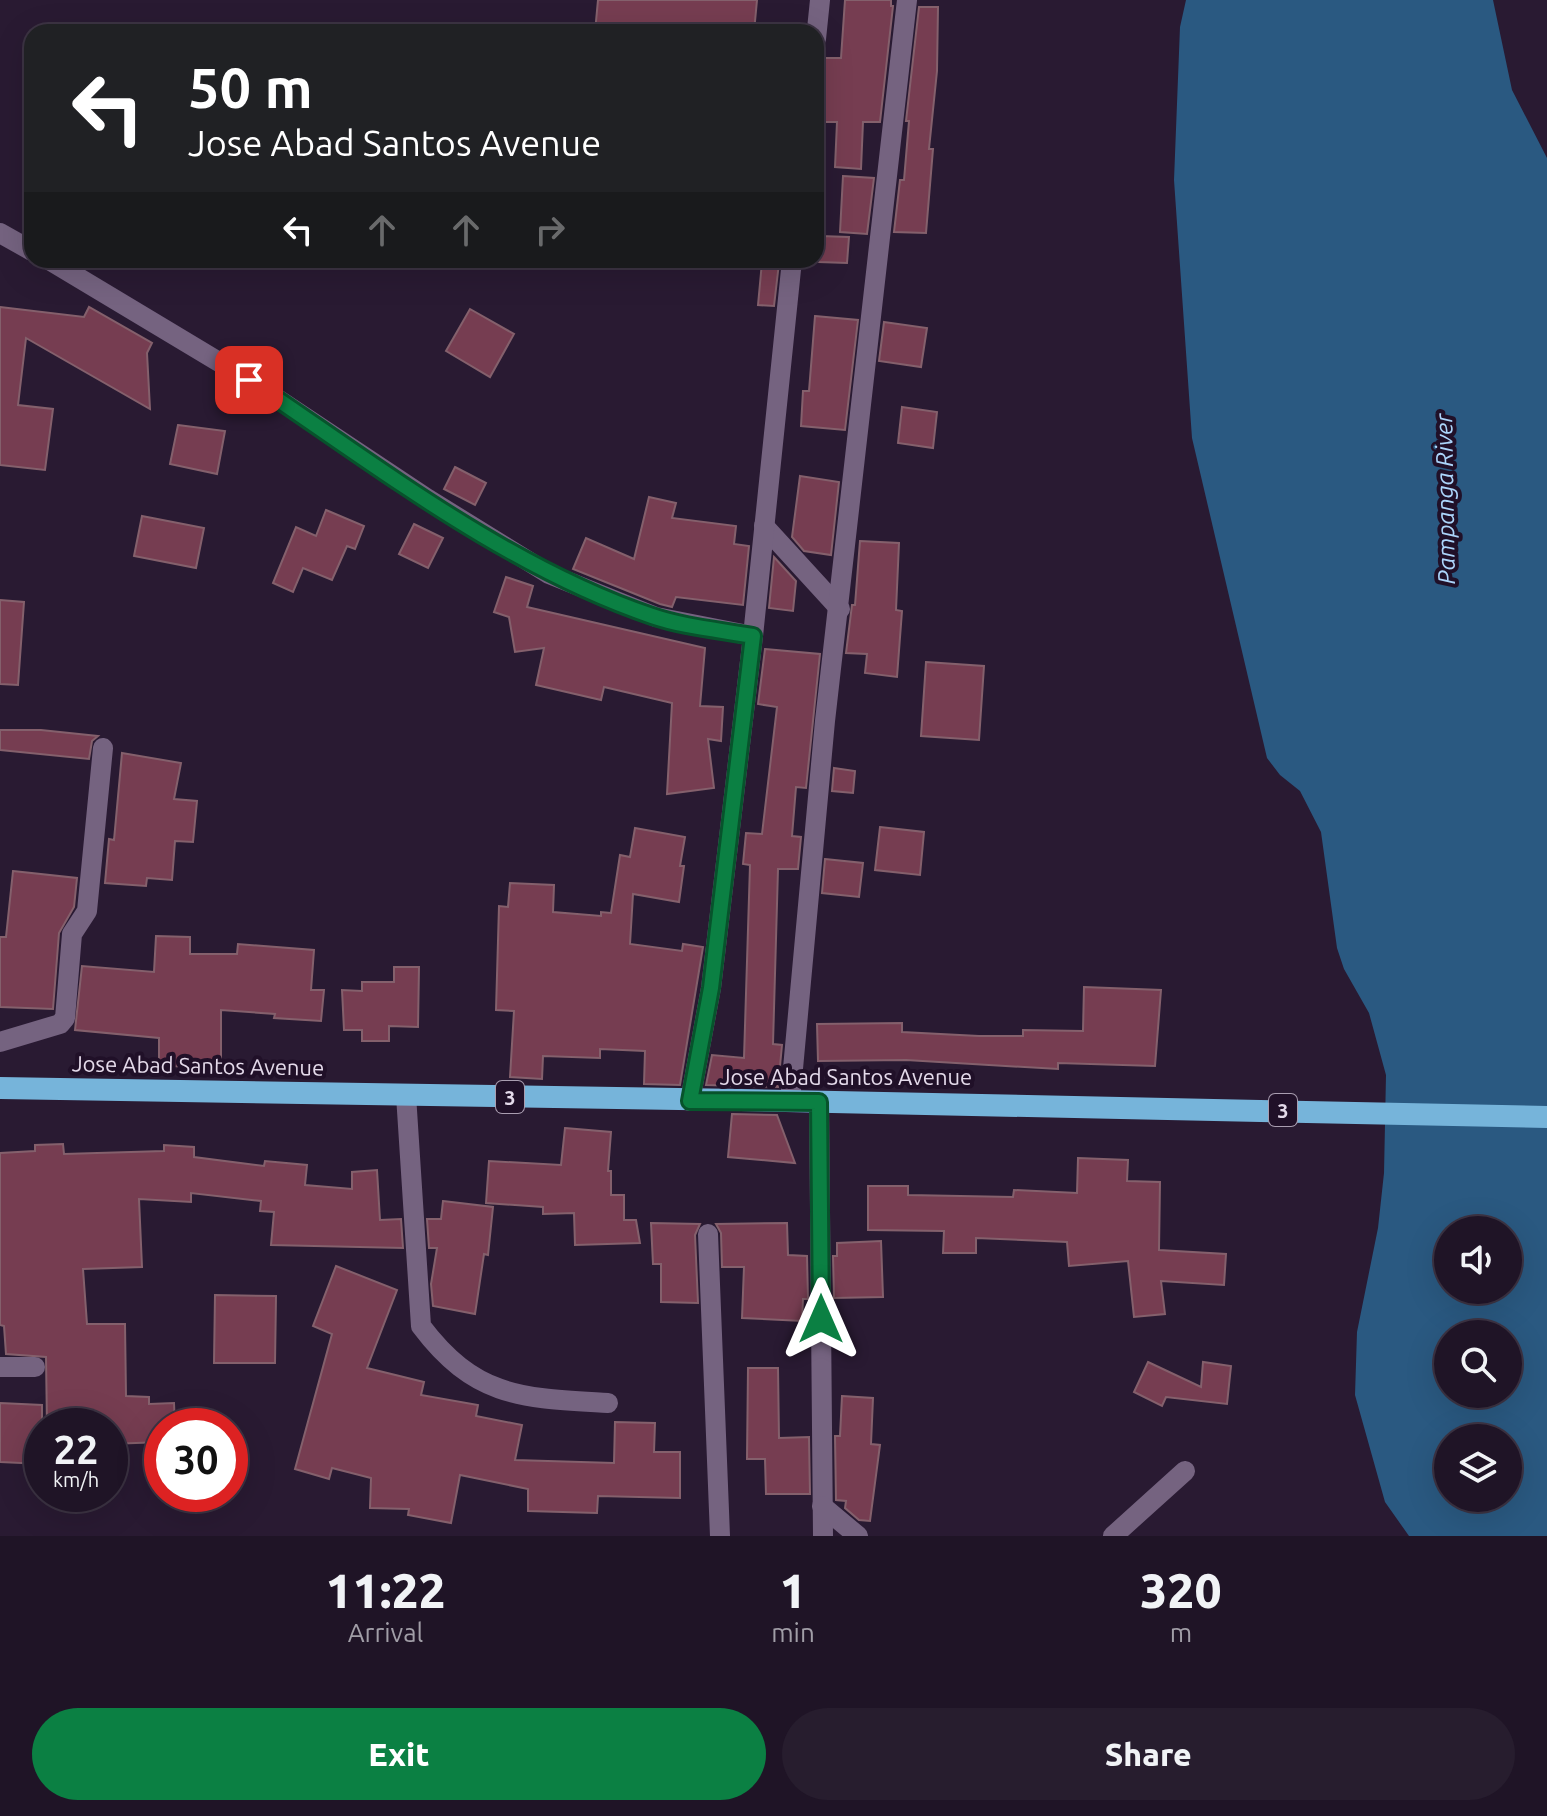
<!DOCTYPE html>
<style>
:root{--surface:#1f1426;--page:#271d2e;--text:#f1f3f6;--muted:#a19ea7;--line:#3c3343;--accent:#0b8043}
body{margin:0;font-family:Ubuntu,sans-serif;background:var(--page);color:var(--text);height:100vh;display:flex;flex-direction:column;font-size:30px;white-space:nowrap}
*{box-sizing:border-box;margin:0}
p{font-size:26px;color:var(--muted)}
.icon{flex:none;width:44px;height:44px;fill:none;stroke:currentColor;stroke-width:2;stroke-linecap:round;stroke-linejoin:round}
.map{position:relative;height:1536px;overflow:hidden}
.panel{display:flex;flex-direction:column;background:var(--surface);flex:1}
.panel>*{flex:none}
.top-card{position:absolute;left:24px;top:24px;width:800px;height:244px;border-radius:24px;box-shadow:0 8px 32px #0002,0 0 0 2px var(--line);background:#202124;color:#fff;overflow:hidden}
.controls{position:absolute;left:1434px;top:1216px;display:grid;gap:16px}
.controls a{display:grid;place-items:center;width:88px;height:88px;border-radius:50%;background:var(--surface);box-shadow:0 8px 32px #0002,0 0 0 2px var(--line);font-size:40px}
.speed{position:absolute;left:24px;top:1408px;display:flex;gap:16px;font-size:40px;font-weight:700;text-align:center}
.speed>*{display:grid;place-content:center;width:104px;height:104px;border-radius:50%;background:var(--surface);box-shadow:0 8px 32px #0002,0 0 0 2px var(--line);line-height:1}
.speed small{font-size:20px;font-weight:400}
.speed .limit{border:12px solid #d22;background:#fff;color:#111}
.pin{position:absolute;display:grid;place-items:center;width:68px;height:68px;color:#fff;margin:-34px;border-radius:16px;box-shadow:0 4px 12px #0006}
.me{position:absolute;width:88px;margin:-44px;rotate:0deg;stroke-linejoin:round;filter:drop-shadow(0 0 6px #0008)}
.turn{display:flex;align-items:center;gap:28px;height:168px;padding:0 32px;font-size:36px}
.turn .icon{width:104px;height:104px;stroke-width:2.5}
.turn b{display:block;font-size:56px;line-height:68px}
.lanes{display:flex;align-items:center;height:76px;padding:0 32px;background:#0003;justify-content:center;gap:40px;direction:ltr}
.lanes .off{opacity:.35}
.eta{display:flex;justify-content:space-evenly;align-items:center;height:136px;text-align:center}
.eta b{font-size:48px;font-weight:800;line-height:56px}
.cta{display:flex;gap:16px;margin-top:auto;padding:16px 32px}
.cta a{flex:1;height:92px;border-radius:48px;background:var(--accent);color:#fff;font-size:32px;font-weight:800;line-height:92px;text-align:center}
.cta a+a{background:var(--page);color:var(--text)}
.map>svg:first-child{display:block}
.water{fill:#2a5981;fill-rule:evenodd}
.building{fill:#763d51;stroke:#84606c;stroke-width:2}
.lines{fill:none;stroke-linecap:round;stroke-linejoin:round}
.minor{stroke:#756380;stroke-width:20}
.tertiary{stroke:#756380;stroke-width:20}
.trunk{stroke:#76b4da;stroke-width:22}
.route-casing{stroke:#07532c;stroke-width:20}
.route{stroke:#0b8043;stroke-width:14}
.labels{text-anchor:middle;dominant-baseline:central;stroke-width:8;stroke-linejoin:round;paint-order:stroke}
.shield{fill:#201028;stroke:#a99db0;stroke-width:2}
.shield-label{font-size:20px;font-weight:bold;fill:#e4daea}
.street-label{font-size:22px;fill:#e4daea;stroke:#201028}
.water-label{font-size:24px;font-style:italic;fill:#acd5fb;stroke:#201028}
</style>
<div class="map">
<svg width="1547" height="1536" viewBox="0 0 1547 1536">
<rect width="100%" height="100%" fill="#291a32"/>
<path class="water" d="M1186 0H1493L1512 90 1547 158V1536H1409L1385 1502 1355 1395 1357 1332 1378 1228 1384 1173 1386 1075 1369 1013 1344 969 1337 948 1321 832 1300 791 1280 775 1267 758 1192 438 1174 180 1180 27ZM1448 1230H1508V1290H1448ZM1448 1334H1508V1394H1448ZM1448 1438H1508V1498H1448Z"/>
<g class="building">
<path d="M598 0H757L754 32H595Z"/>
<path d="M845 0H891V6H893L880 122H863L861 169 835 167 837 122H825V58H841Z"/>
<path d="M919 7H938L937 71 929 149H933L926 233 894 232 900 180H904L909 121H906Z"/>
<path d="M843 176 874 178 867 234 840 232Z"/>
<path d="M820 236 849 237 847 263 819 262Z"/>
<path d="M762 262 779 263 774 306 758 305Z"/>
<path d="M0 307 84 317 89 307 152 343 147 353 150 409 26 338 18 405 53 409 45 470 0 465Z"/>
<path d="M470 309 514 334 490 377 446 351Z"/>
<path d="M815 316 858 320 845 430 801 426 803 391H809Z"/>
<path d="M884 322 927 328 921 367 879 361Z"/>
<path d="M902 407 937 412 933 448 898 443Z"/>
<path d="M178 425 225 431 217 474 170 464Z"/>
<path d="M455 467 486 483 475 505 444 489Z"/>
<path d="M800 476 839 482 831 555 804 551 792 537Z"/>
<path d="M649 497 676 503 672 518 736 526 734 544 749 546 743 605 676 597 672 607 660 604 573 569 586 538 634 559Z"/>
<path d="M326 510 364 526 355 549 347 546 332 580 303 568 293 592 273 583 296 527 316 536Z"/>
<path d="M142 516 204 528 196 568 134 556Z"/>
<path d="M414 524 443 538 428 568 399 554Z"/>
<path d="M860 541 899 543 896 610 902 611 897 677 865 673 867 654 846 653 852 605H855Z"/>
<path d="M774 557 796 581 793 611 769 608Z"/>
<path d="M506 577 533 586 527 607 705 648 700 706 723 707 721 741 708 739 714 788 667 794 672 703 604 687 601 700 536 685 544 648 515 652 509 617 494 612Z"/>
<path d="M0 600 24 602 18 685 0 684Z"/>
<path d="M765 649 820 654 806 788 796 787 792 836 801 837 798 869H778L773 1044 782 1045 778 1087 706 1085 712 1055 744 1058 750 865 743 864 746 833 762 834 777 707 758 704Z"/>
<path d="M926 662 984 666 979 740 921 736Z"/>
<path d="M0 730H41L98 736 92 741 89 759 0 750Z"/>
<path d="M122 753 181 763 174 799 197 801 193 842 175 841 172 880 147 878 146 886 105 883 109 839 114 840Z"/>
<path d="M834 768 855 771 853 793 832 791Z"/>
<path d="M880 827 924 832 920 875 875 870Z"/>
<path d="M635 828 685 837 680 866H684L679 902 633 894 630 944 682 951 683 944 703 947 680 1085 644 1084 645 1051 600 1049V1058L543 1056 542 1079 510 1077 514 1011 496 1010 499 906 508 907 510 883 554 885 553 912 601 916V912L611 913 620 855 630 857Z"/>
<path d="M825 859 863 863 859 897 822 893Z"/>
<path d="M13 871 77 878 74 907 59 933 53 1009 0 1007V937H6Z"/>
<path d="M156 936 190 937V954H237L238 944 314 950 311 990H324L321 1021 274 1018 275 1014 221 1010V1067L159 1066V1038L75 1030 82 966 154 972Z"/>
<path d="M394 967H419L418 1027 389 1026V1041H362V1030H344L342 990 362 991V982H394Z"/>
<path d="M1084 987 1161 990 1155 1066 1058 1063V1069L906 1060 818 1061 817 1024 902 1023V1032L979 1036H1023V1030L1083 1031Z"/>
<path d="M732 1114 777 1115 795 1163 728 1157Z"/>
<path d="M565 1128 611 1132 608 1171H611V1195H624V1220H636L640 1243 575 1245 574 1213 543 1214V1207L486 1203 489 1161 561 1165Z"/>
<path d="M63 1144 64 1154 164 1151V1145L194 1147V1157L264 1166 265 1161 307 1165 305 1185 352 1189V1172L377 1170 380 1220 401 1219 403 1248 271 1245 274 1212 260 1211 261 1201 191 1193V1202L139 1199 142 1267 83 1269 87 1324H125L126 1396 149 1397V1404L174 1403 175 1426H162V1442L110 1444V1426H47L46 1357 6 1354 4 1326 0 1325V1153L35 1151V1145Z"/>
<path d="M1078 1158 1128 1160 1127 1181 1160 1182 1159 1250 1226 1254 1224 1285 1161 1281 1165 1314 1134 1317 1128 1261 1069 1266 1067 1242 976 1238V1253H943L944 1231 868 1230V1186H908V1195L1013 1197 1014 1190 1077 1193Z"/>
<path d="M443 1201 493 1207 488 1255 484 1254 475 1314 433 1306 431 1284 437 1248H429L427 1219H441Z"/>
<path d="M651 1223 700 1224 695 1235 698 1303 661 1302V1264H653Z"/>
<path d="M787 1223 788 1255 807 1256 808 1299H803L802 1321 742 1318 744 1267H722L721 1233 716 1224Z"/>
<path d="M881 1241 883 1297 834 1298 833 1256H837V1243Z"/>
<path d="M336 1266 397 1290 367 1368 424 1382 421 1395 478 1405 476 1416 522 1425 515 1460 614 1463 615 1422 655 1423 654 1452H680V1498L598 1496 597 1513 528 1511V1489L460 1475 451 1523 408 1515 409 1509 370 1508 371 1478 332 1468 329 1479 295 1469 332 1334 313 1326Z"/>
<path d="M215 1295 276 1296 275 1363H214Z"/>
<path d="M1148 1362 1201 1387 1203 1362 1231 1366 1227 1404 1166 1397 1162 1406 1134 1392Z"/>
<path d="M748 1368H778L779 1438 809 1437 810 1494H766L765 1459H747Z"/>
<path d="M842 1396 873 1398 871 1444 880 1445 870 1521 859 1520 845 1508 846 1501 836 1500 835 1436H840Z"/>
<path d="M0 1403 42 1405V1464L0 1462Z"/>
</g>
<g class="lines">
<g class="minor">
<path d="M816 39 820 0"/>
<path d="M0 233 32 251"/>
<path d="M49 260 249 380 428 499 549 574 656 617 753 636"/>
<path d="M764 526 840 609"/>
<path d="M0 1042 60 1024 65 1018 72 934 87 911 103 748"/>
<path d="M406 1095 421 1326C476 1399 524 1398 608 1403"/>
<path d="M690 1101 711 988 753 636 792 260"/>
<path d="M819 1102 823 1536"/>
<path d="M708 1234 720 1536"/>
<path d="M0 1367H35"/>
<path d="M822 1506 858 1536"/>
<path d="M1113 1536 1185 1471"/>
</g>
<path class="tertiary" d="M790 1101 825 721 907 0"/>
<path class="trunk" d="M0 1088C516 1096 1031 1104 1547 1117"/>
</g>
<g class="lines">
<g class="route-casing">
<path id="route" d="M249 380C376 465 507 567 652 616 684 627 720 630 753 636L711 988 690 1101 819 1102 821 1319"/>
</g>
<use href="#route" class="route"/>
</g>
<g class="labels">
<g class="shield">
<rect x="496" y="1081" width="28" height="32" rx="6"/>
<rect x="1269" y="1094" width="28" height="32" rx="6"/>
</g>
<g class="shield-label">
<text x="510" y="1097">3</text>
<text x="1283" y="1110">3</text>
</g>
<g class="street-label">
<text transform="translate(198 1065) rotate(1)">Jose Abad Santos Avenue</text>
<text x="846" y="1076">Jose Abad Santos Avenue</text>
</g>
<g class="water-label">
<text transform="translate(1445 499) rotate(-91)">Pampanga River</text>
</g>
</g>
</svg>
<div class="controls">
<a><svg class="icon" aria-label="sound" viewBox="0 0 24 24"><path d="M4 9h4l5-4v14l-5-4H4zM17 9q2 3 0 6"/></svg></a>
<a><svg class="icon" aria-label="search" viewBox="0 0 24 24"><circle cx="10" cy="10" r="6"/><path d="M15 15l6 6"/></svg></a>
<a><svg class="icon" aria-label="layers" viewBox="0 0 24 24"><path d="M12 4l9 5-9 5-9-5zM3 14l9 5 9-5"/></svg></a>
</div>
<div class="speed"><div>22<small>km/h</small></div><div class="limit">30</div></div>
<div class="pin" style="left:249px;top:380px;background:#d93025"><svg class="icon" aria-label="arrive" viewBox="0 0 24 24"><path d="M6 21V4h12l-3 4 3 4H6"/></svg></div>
<svg class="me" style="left:821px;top:1319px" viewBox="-20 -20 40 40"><path d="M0-17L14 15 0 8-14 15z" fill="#0b8043" stroke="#fff" stroke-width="4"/></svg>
<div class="top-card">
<div class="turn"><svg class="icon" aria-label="left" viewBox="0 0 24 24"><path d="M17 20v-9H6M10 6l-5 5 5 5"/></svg><div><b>50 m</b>Jose Abad Santos Avenue</div></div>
<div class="lanes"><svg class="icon" aria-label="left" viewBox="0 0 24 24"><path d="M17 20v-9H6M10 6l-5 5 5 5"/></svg><svg class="icon off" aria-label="ahead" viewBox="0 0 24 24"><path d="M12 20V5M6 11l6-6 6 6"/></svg><svg class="icon off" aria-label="ahead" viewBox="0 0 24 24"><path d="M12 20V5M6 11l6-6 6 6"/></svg><svg class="icon off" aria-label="right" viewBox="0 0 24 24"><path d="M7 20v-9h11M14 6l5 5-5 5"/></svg></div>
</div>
</div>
<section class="panel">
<div class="eta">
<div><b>11:22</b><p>Arrival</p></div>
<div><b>1</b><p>min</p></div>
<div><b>320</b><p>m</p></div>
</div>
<div class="cta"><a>Exit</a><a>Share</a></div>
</section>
